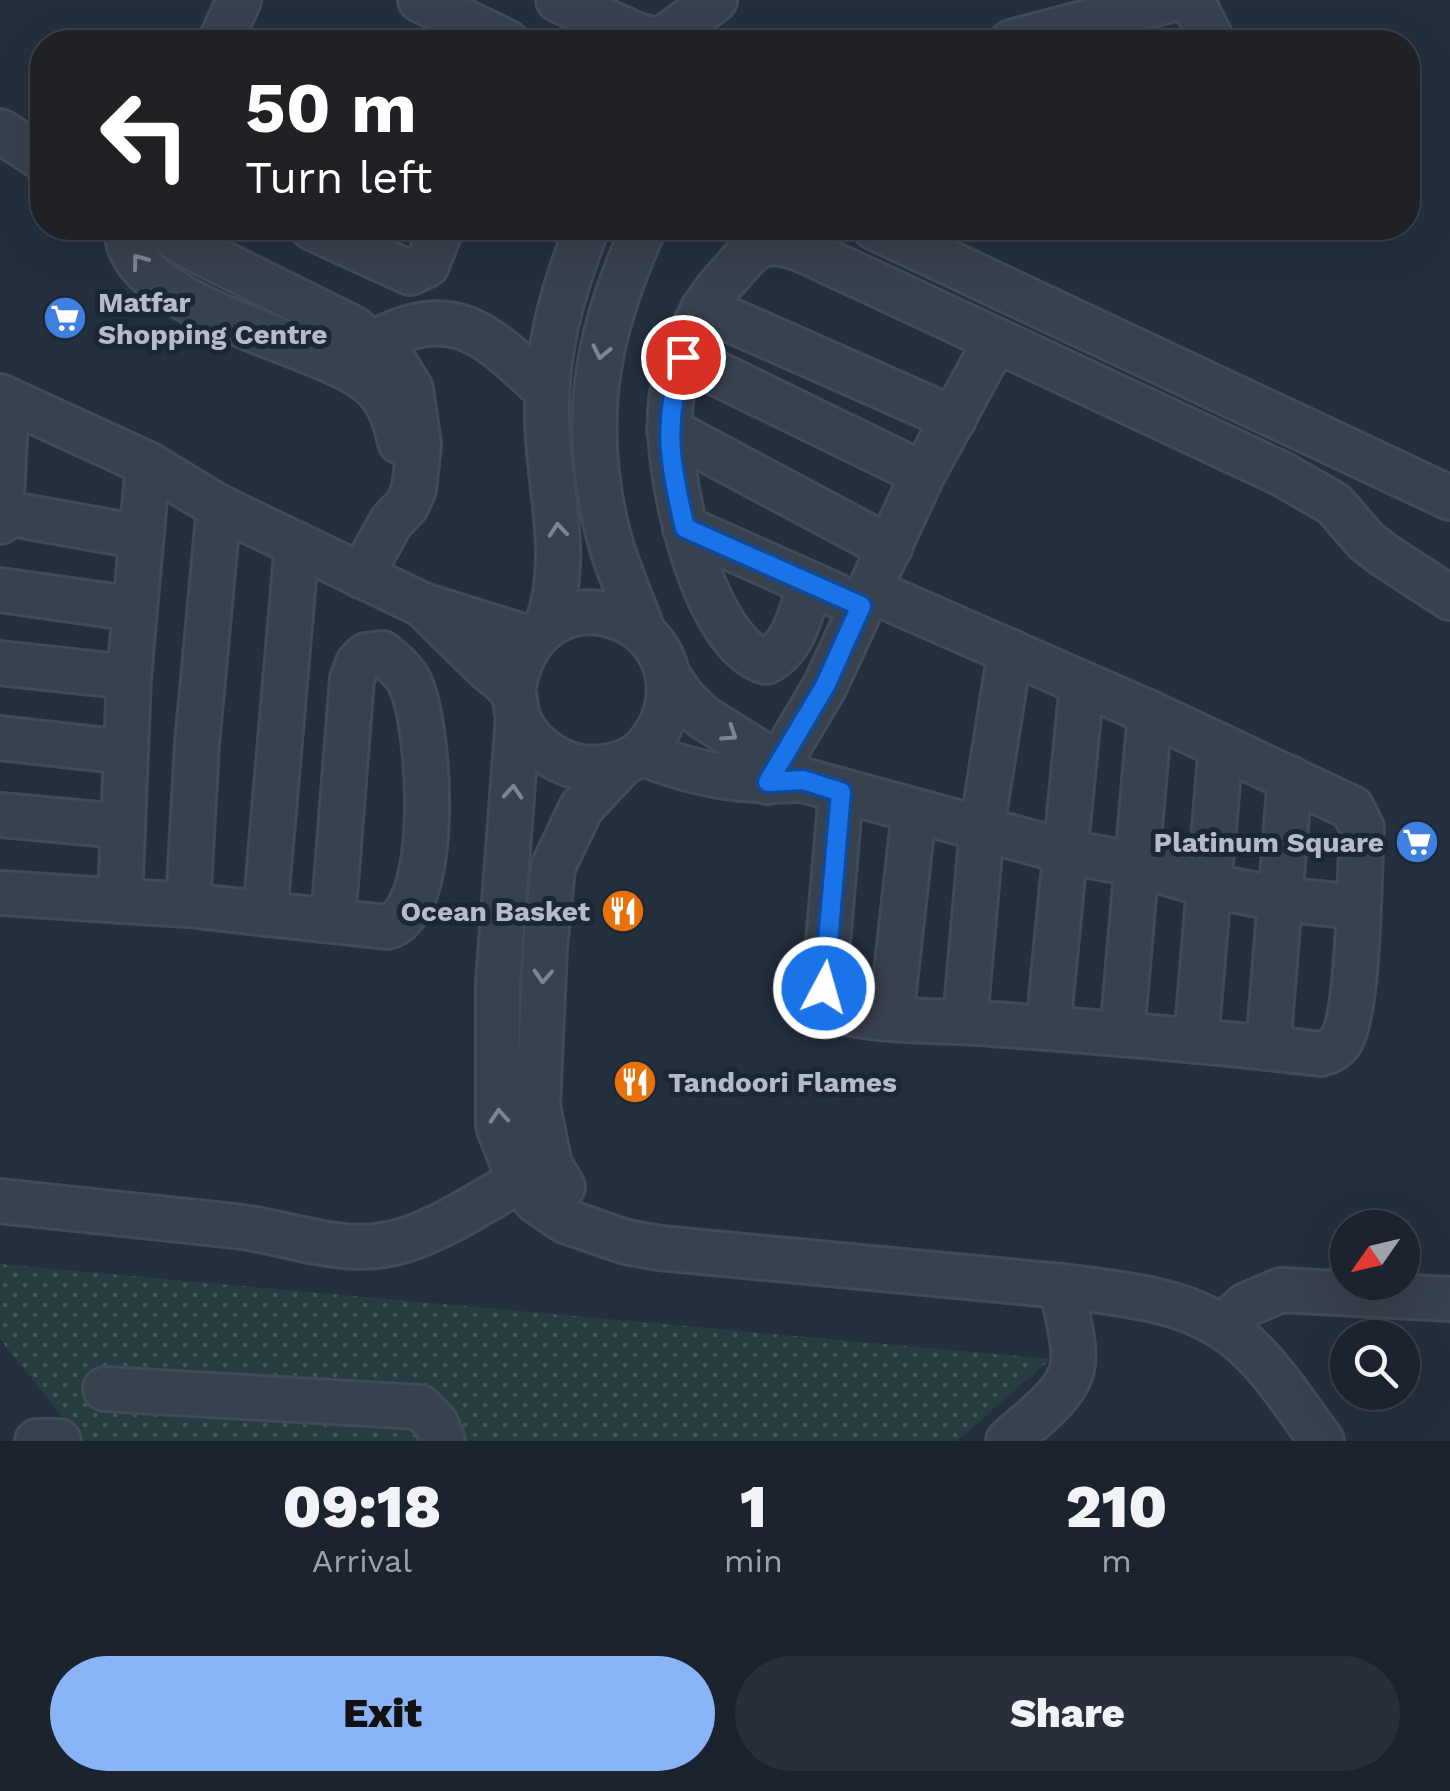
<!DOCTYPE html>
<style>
:root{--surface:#1b232e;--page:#282f3a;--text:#f1f3f6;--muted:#a0a4aa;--line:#39404a;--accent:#8ab4f8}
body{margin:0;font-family:"Work Sans",sans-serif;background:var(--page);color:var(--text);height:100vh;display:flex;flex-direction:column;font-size:38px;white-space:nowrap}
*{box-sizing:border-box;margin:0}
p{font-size:32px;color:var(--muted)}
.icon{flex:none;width:55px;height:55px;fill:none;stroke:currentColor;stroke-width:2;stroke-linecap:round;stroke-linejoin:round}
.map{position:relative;height:1441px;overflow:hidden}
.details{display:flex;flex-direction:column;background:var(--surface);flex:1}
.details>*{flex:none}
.hud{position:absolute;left:30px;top:30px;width:1390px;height:210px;border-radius:40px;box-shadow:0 10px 40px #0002,0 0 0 2px var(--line);background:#202124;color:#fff;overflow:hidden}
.needle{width:65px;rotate:236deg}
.controls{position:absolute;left:1330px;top:1210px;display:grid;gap:20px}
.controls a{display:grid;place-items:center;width:90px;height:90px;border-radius:50%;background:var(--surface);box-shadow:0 10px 40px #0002,0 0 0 2px var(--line);font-size:50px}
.pin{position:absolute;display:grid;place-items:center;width:85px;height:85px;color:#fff;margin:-42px;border:5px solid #fff;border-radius:50%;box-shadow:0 2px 10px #0007}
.me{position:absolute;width:110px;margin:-55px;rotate:6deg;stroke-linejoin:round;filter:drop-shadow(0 0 8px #0008)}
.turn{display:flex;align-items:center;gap:35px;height:210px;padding:0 50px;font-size:45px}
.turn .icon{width:130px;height:130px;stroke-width:2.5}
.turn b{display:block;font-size:70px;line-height:85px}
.eta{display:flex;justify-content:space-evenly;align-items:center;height:170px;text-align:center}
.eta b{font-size:60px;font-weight:800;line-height:70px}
.cta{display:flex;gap:20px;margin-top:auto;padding:20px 50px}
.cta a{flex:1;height:115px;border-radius:60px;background:var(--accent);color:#111;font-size:40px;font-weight:800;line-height:115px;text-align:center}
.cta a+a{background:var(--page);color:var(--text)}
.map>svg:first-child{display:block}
.grass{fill:url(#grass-dots)}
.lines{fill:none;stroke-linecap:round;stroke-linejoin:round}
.minor-casing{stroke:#414a57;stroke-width:48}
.minor{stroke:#38414e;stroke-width:42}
.oneway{stroke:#7c8592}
.route-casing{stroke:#114b97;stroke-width:25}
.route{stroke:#1a73e8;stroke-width:18}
.labels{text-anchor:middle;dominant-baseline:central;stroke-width:10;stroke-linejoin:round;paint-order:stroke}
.poi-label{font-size:28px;font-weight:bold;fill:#b4bcc9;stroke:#1d2633;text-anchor:start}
</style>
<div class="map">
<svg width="1450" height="1441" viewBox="0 0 1450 1441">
<defs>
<pattern id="grass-dots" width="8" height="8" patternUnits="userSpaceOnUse" patternTransform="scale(2.5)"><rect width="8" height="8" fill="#263c3f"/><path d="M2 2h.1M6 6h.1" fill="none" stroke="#435659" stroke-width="1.8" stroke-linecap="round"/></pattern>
</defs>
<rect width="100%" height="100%" fill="#242f3e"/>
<path class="grass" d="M0 1264 1051 1359 957 1441H82L0 1339Z"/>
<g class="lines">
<g class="minor-casing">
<g id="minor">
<path d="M420 0 507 42"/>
<path d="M558 0 637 35 664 42"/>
<path d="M1192 0 1213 42"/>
<path d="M220 42 239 0"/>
<path d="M659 42 715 0"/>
<path d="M1011 42 1170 0"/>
<path d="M0 131 42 158"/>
<path d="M127 228C121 306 318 341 369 382 388 397 395 419 400 442"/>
<path d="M162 228 184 244 353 328 395 363 411 389 419 445 414 489 407 505 391 522 361 576"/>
<path d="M312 228 410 273 427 265 439 234 438 228"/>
<path d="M875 228 1450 498"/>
<path d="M703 308 954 419"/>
<path d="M373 343C455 299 487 335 547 391"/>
<path d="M683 357 923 474"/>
<path d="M0 396 148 464 219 507 423 605 532 639"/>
<path d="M669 430 890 548"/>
<path d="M1 512 7 402"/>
<path d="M0 522 1 512 140 537"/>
<path d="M685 528 835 595"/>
<path d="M810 584C801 612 795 647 766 662 700 642 663 462 671 401 676 357 701 303 732 272 742 261 752 246 767 244 792 240 823 261 846 270L1282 474 1334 504 1366 541 1384 555 1450 598"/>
<path d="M0 590 134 609"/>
<path d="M423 605C444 626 466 648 488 669 495 675 504 681 510 689 517 697 515 708 518 717 527 740 544 754 566 763 587 772 620 768 639 754 649 746 660 729 664 717 698 612 534 558 513 691"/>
<path d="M547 625C571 557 549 491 547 421 545 351 562 292 587 228"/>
<path d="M643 631C630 595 613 559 605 521 581 413 599 327 644 228"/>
<path d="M0 663 129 677"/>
<path d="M668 676 684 699 703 717 803 780 1063 851 1138 865 1207 885 1278 899 1358 907"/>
<path d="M518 717 498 982V1126L519 1180 536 1201 565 1221 626 1242 660 1248 1061 1286C1114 1293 1173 1297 1219 1325 1262 1350 1293 1402 1322 1441"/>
<path d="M0 738 125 752"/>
<path d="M641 753C693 774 741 783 797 780"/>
<path d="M768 782 825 686 923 474 996 340"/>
<path d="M841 792 824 989C827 1003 833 1010 848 1013 895 1023 945 1020 993 1024 1102 1032 1212 1041 1321 1054 1329 1052 1335 1049 1340 1042 1360 1013 1359 870 1362 828L1352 808 1150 713 869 590"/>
<path d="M0 815 121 826"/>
<path d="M0 893 188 905 387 927C442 913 431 724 409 681 403 670 392 661 382 653L366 655 358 663 352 679 333 921"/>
<path d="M120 901 129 677 148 464"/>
<path d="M188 905 197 744 219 507"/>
<path d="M265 914 297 544"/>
<path d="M891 1018 914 812"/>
<path d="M965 1021 982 828 1010 651"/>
<path d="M1048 1028 1082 684"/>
<path d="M1122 1034 1150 713"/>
<path d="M1196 1041 1221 746"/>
<path d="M1268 1048 1290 778"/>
<path d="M563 1187 550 1165 538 1106 545 947 553 867 581 808 624 762"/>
<path d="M0 1201C78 1210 157 1217 235 1226 295 1233 347 1260 408 1239 458 1222 502 1187 550 1165"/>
<path d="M1222 1326 1246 1305 1281 1290 1450 1299"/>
<path d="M105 1389 420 1407 436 1423 443 1441"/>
<path d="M37 1441H59"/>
<path d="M1008 1441C1030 1420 1069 1395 1073 1364 1076 1341 1065 1309 1061 1286"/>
</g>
</g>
<use href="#minor" class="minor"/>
</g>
<defs><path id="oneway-chevron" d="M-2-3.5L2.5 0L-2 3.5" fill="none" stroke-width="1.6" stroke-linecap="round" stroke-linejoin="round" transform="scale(2.5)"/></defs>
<g class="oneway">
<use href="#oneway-chevron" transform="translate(139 261) rotate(-127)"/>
<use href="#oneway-chevron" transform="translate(601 352) rotate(102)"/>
<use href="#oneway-chevron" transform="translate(558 530) rotate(-95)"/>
<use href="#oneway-chevron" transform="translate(730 734) rotate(33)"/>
<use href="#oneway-chevron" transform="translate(513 792) rotate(-86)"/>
<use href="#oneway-chevron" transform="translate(543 976) rotate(93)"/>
<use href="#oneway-chevron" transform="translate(499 1116) rotate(-94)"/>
</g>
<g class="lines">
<g class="route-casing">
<path id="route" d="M683 357C663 423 669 462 685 528L861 606 825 686 768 782 803 780 841 792 824 988"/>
</g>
<use href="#route" class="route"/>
</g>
<defs>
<g id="supermarket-disc" transform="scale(2.25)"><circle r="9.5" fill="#3f7fe0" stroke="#1d2633"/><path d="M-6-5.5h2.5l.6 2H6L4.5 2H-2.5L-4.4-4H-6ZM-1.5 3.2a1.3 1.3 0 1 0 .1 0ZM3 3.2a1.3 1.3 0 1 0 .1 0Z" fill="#fff"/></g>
<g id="restaurant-disc" transform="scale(2.25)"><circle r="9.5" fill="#e8710a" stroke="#1d2633"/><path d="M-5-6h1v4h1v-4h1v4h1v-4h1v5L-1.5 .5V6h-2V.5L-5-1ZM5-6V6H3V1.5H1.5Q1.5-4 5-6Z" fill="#fff"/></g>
</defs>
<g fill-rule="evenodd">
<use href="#supermarket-disc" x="65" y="318"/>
<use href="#supermarket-disc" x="1417" y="842"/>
<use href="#restaurant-disc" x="623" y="911"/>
<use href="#restaurant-disc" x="635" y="1082"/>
</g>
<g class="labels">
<g class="poi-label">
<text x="98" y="302">Matfar<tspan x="98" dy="32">Shopping Centre</tspan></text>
<text x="1384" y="842" text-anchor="end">Platinum Square</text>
<text x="590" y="911" text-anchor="end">Ocean Basket</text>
<text x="668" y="1082">Tandoori Flames</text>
</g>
</g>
</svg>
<div class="controls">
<a><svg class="needle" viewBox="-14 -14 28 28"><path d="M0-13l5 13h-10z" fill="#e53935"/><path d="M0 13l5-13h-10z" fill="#a0a4aa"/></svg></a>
<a><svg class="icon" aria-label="search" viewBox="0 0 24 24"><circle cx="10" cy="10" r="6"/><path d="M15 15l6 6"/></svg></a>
</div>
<div class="pin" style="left:683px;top:357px;background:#d93025"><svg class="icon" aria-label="arrive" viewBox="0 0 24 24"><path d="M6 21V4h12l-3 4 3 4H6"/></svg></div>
<svg class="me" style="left:824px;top:988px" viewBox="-20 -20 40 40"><circle r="17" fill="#1a73e8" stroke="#fff" stroke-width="3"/><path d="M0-11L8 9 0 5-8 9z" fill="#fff"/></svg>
<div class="hud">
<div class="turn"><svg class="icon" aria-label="left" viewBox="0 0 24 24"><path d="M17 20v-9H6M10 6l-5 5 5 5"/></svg><div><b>50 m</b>Turn left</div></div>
</div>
</div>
<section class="details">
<div class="eta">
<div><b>09:18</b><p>Arrival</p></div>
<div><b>1</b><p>min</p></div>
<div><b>210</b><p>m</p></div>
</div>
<div class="cta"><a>Exit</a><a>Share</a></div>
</section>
